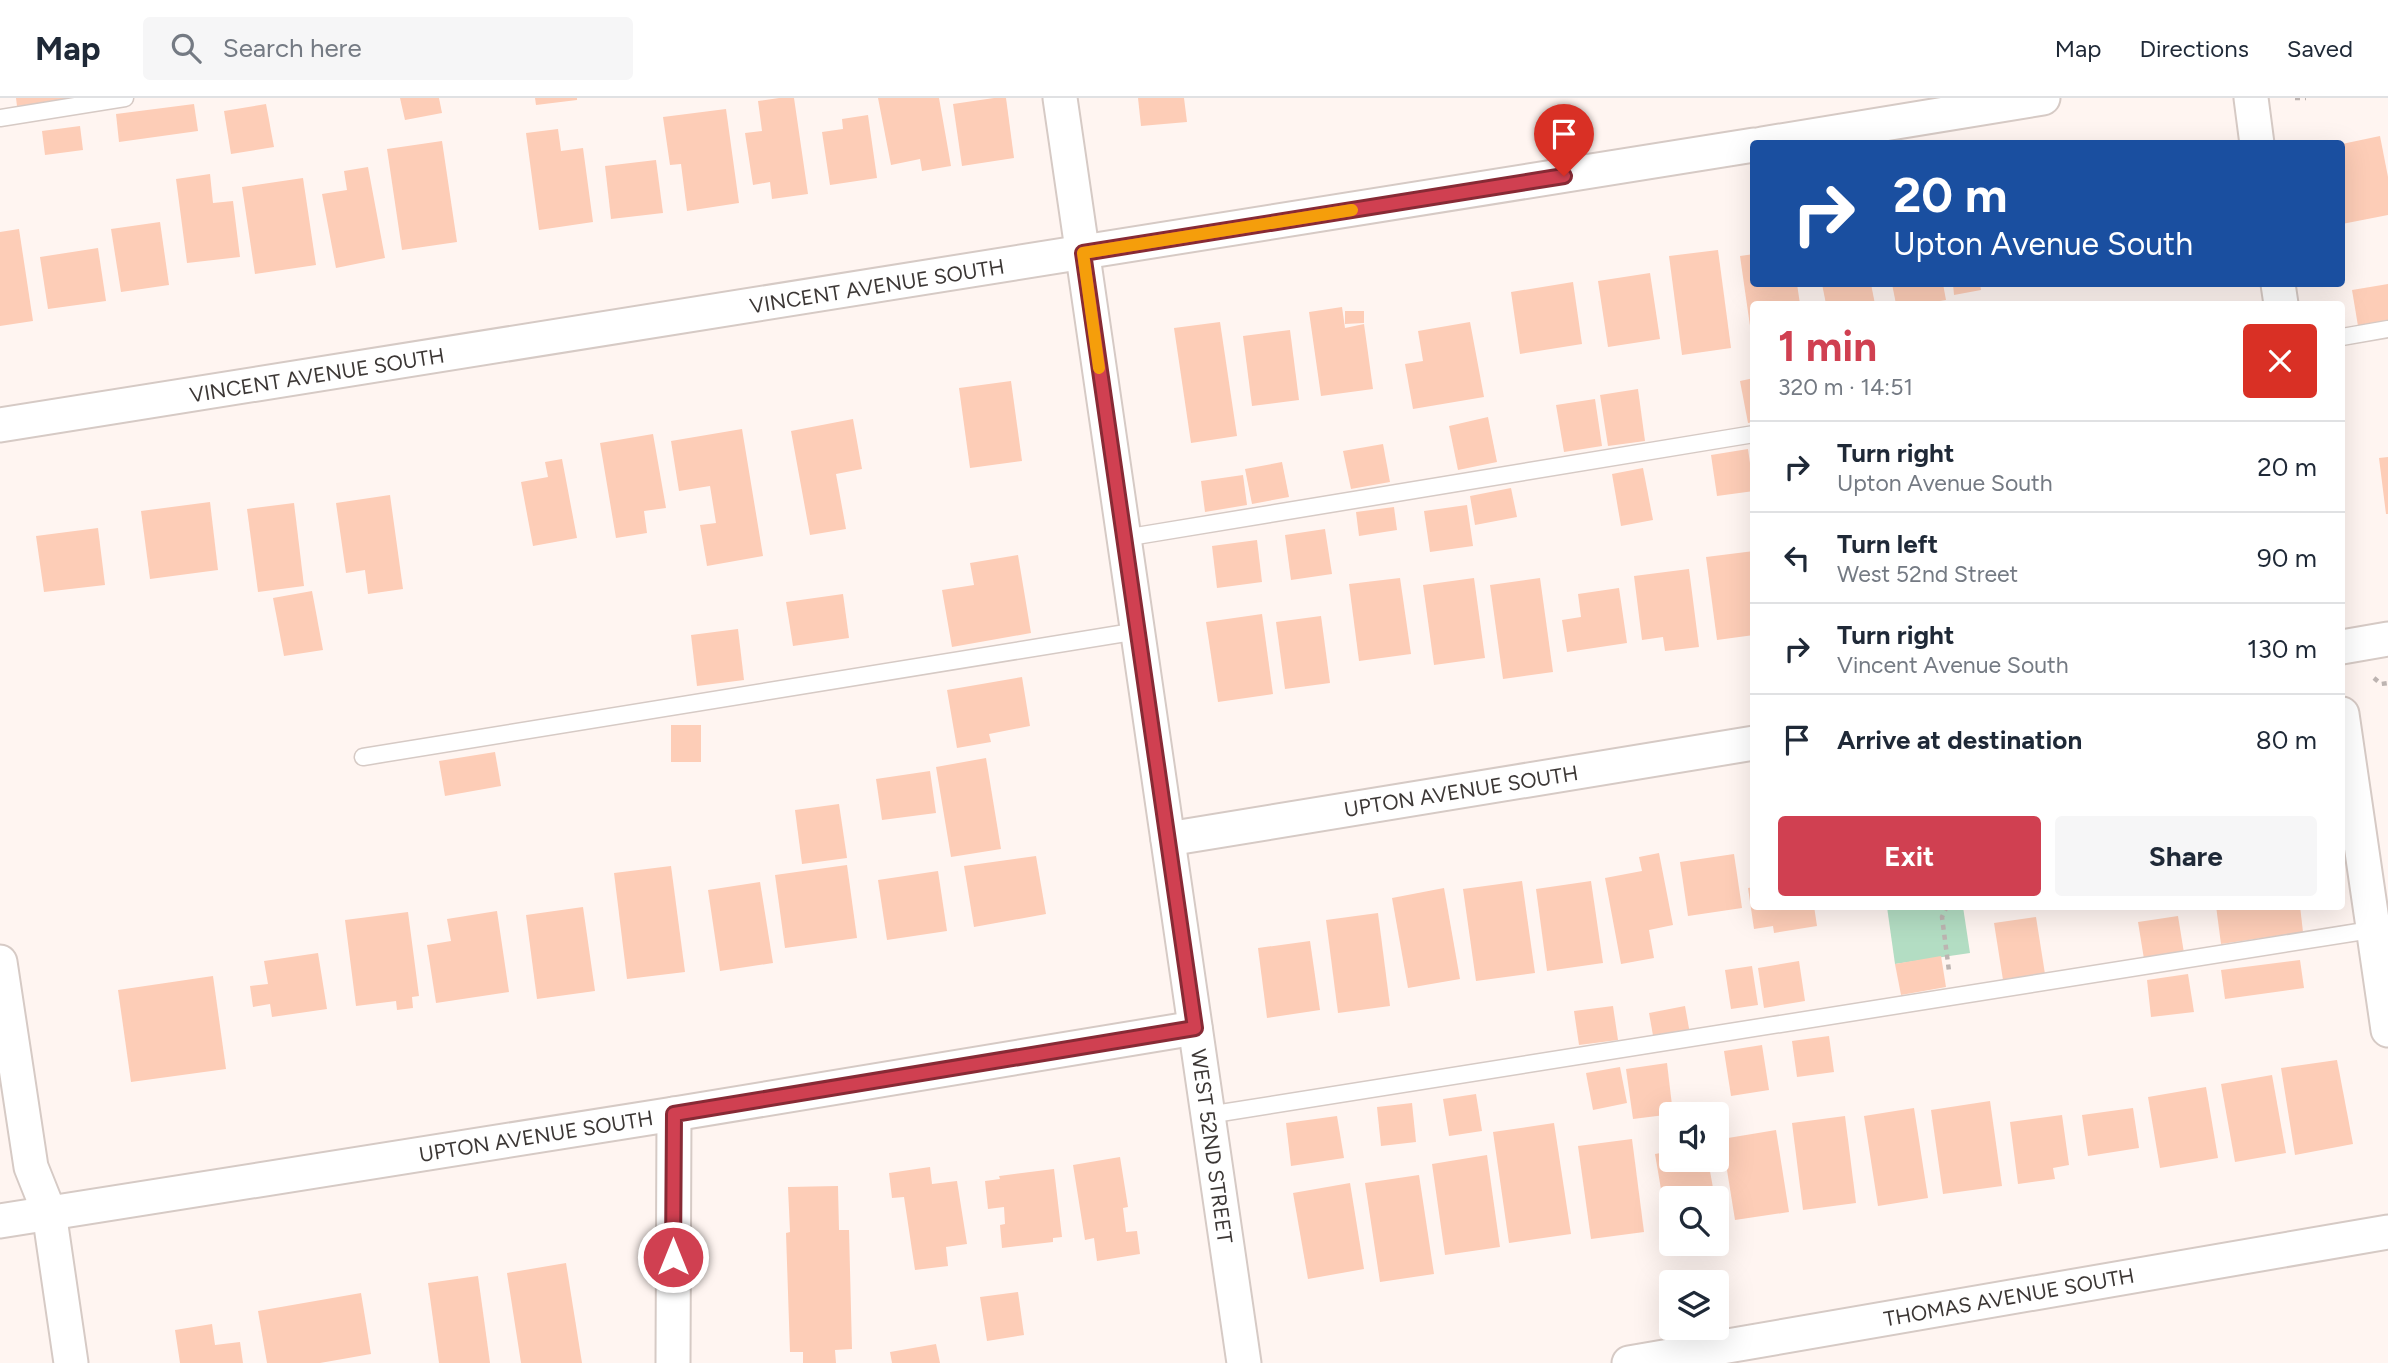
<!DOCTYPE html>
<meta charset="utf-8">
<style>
:root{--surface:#fff;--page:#f6f6f7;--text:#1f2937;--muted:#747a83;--line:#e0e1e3;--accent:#d04051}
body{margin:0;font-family:Figtree,sans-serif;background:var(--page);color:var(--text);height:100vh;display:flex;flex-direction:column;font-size:26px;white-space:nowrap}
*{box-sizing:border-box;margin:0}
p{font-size:23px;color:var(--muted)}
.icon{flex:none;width:38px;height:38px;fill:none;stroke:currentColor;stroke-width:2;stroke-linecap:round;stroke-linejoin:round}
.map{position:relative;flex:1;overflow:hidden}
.panel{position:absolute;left:1750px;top:203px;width:595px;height:609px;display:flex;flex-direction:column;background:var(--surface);border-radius:7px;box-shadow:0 7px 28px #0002}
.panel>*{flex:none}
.banner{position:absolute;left:1750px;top:42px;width:595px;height:147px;border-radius:7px;box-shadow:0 7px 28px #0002;background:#1a4fa0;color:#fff;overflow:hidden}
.buttons{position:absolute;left:1659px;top:1004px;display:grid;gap:14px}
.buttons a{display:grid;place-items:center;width:70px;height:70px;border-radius:7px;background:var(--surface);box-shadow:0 7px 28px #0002;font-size:35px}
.pin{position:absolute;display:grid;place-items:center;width:60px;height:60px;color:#fff;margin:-72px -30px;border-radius:50% 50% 50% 0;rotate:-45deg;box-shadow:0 0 7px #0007}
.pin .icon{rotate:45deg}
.me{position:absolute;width:77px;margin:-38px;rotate:0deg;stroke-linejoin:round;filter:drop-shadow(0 0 5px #0008)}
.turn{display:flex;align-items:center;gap:24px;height:147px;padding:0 28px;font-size:32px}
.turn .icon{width:91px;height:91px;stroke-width:2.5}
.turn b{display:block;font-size:49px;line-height:60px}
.round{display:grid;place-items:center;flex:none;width:74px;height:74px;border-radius:7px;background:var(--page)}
.head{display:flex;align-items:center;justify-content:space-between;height:119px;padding:0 28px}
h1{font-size:42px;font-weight:700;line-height:52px;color:var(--accent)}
.action{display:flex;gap:14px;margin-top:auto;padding:14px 28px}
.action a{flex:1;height:80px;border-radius:7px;background:var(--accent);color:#fff;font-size:28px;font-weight:700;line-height:80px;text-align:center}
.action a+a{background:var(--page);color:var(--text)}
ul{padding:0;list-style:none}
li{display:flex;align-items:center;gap:21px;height:91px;padding:0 28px;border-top:2px solid var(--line)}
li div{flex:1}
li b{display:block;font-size:26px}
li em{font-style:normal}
header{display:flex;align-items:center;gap:42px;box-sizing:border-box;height:98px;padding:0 35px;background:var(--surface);border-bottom:2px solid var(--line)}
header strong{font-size:33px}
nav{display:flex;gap:38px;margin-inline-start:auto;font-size:24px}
.search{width:490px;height:63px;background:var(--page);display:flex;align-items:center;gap:18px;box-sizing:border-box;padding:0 24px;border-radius:7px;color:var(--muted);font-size:26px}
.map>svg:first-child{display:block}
.green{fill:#b3ddc3}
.building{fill:#fdcdb7}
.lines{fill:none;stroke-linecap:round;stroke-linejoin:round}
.lane-casing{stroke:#d6cac5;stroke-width:19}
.street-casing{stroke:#d6cac5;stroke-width:37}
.path{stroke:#bdb4b1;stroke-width:4.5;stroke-dasharray:5 5;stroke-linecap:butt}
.lane{stroke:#fff;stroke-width:16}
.street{stroke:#fff;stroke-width:33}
.route-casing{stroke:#872a35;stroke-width:18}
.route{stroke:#d04051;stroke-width:12}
.slow{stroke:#f59e0b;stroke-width:12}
.labels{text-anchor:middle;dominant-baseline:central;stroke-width:7;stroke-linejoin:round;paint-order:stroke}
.street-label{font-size:21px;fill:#3c3735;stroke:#fff}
</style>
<header>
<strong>Map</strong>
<div class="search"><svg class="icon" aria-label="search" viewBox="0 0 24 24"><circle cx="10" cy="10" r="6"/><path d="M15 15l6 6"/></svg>Search here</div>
<nav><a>Map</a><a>Directions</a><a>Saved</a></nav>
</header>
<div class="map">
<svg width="2388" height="1265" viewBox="0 0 2388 1265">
<rect width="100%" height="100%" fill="#fff5f1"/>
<path class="green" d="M1887 809H1963L1970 855 1895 866Z"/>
<g class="building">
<path d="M16 0H65V2L17 8Z"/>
<path d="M400 0H439L442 15 405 22Z"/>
<path d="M535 0H577V2L536 7Z"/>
<path d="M779 0H794L808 96 772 101 770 84 753 87 745 35 762 33 758 3Z"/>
<path d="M878 0H939L951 68 922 73 920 61 891 67Z"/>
<path d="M994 0H1006L1014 60 962 68 953 6Z"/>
<path d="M1138 0H1184L1187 24 1141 28Z"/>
<path d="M194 6 198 33 119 44 116 16Z"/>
<path d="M266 6 274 49 231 56 224 13Z"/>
<path d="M726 11 739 105 687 113 681 66 670 67 663 19Z"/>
<path d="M868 17 877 80 830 87 822 34 843 31 842 21Z"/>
<path d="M80 28 83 52 45 57 42 33Z"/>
<path d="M558 31 561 53 583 50 593 124 539 132 526 35Z"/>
<path d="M2380 38 2388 79V117L2342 126V46Z"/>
<path d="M442 43 457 144 402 152 387 51Z"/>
<path d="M656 62 663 115 611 121 605 68Z"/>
<path d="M368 69 385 160 336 170 322 96 347 92 344 73Z"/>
<path d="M210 76 213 105 233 103 240 159 187 165 176 81Z"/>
<path d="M303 80 316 167 255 176 242 89Z"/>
<path d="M160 124 169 187 121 194 111 131Z"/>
<path d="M19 131 33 223 0 228V134Z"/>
<path d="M98 150 106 203 48 211 40 159Z"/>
<path d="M1718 152 1731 250 1682 257 1669 158Z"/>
<path d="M1754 156V186H1797L1800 206H1754L1752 242 1740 158Z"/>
<path d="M1650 175 1660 241 1608 249 1598 183Z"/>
<path d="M1573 184 1582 246 1520 256 1511 194Z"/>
<path d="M1822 186H1871L1875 206H1826Z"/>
<path d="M1892 186H1943L1946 202 1921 206H1896Z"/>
<path d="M1953 186H1980L1981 192 1954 197Z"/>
<path d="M2388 186V223L2358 228 2352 192Z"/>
<path d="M1342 209 1345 230 1364 226 1373 291 1321 298 1309 214Z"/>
<path d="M1345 213H1364V225L1345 226Z"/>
<path d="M1220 224 1237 338 1191 345 1174 230Z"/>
<path d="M1470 224 1484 299 1413 311 1405 266 1423 263 1418 233Z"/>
<path d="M1290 232 1299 302 1252 308 1243 238Z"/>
<path d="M1754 280V324L1748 325 1740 283Z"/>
<path d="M1011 283 1022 363 970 370 959 290Z"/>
<path d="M1638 291 1645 343 1608 348 1600 297Z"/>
<path d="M1595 301 1602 348 1564 354 1556 307Z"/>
<path d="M1488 319 1497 364 1458 372 1449 328Z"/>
<path d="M853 321 862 371 836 376 846 431 810 437 791 333Z"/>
<path d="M742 331 763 458 707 468 700 427 716 425 710 388 679 393 671 343Z"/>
<path d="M653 336 666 410 644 413 647 435 616 440 600 345Z"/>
<path d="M1383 346 1390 384 1351 391 1343 353Z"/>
<path d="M1748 351 1754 393 1717 398 1711 357Z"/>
<path d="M2388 359V416H2386L2379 360Z"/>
<path d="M562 361 577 440 533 448 521 384 548 379 545 364Z"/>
<path d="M1282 364 1289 399 1252 406 1245 371Z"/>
<path d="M1643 370 1653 422 1621 428 1612 376Z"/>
<path d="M1243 377 1247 407 1205 414 1201 383Z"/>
<path d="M1511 390 1517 419 1475 427 1470 398Z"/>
<path d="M390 397 403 491 368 496 365 472 346 475 336 405Z"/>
<path d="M210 404 218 472 150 481 141 413Z"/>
<path d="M294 405 304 488 258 494 247 411Z"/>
<path d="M1467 407 1473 448 1430 454 1424 413Z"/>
<path d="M1394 409 1397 432 1359 438 1356 414Z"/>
<path d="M98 430 105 487 44 494 36 438Z"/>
<path d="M1325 431 1332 476 1291 482 1285 437Z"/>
<path d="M1257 442 1262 484 1217 490 1212 448Z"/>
<path d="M1754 453V537L1717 542 1706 459Z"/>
<path d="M1018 457 1031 535 952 549 942 492 974 487 970 465Z"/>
<path d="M1689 471 1699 549 1665 553 1663 539 1642 542 1634 478Z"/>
<path d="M1400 480 1411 556 1359 563 1349 486Z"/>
<path d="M1474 480 1485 560 1434 567 1423 487Z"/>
<path d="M1540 480 1553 574 1503 581 1490 487Z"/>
<path d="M1619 490 1627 545 1567 554 1562 522 1581 519 1578 496Z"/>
<path d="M312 493 323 552 284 558 273 500Z"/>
<path d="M843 496 849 540 793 548 786 504Z"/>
<path d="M1262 516 1273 596 1218 604 1206 524Z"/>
<path d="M1321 518 1330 585 1285 591 1276 524Z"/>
<path d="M738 531 744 582 697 588 691 537Z"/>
<path d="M1022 579 1030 628 989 636 991 644 957 650 947 592Z"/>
<rect x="671" y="627" width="30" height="37"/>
<path d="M495 654 501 688 445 698 439 663Z"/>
<path d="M986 660 1001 751 951 759 936 669Z"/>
<path d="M930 673 936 715 882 722 876 681Z"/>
<path d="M839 706 847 760 802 766 795 712Z"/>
<path d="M1659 755 1673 827 1649 832 1654 860 1621 866 1605 780 1642 773 1639 759Z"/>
<path d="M1734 756 1742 810 1688 818 1680 764Z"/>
<path d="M1036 758 1046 816 974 829 964 768Z"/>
<path d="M847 767 857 840 785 850 775 777Z"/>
<path d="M671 768 685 874 627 881 614 775Z"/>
<path d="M938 773 947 833 887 842 878 782Z"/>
<path d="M1522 783 1535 875 1476 883 1463 791Z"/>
<path d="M1591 783 1603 865 1547 873 1536 791Z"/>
<path d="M760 784 773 865 720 873 708 792Z"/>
<path d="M1754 789V808H1814L1817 828 1774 835 1773 828 1754 831 1748 790Z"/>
<path d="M1444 790 1460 881 1408 890 1392 800Z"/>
<path d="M2216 808H2300L2303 834 2221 846Z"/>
<path d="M583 809 595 893 537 901 526 817Z"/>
<path d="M497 813 509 894 436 905 427 847 451 843 447 821Z"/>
<path d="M408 814 419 898 412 899 413 910 397 912 396 903 356 908 345 822Z"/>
<path d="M1378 815 1390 908 1338 915 1326 822Z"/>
<path d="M2178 818 2184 855 2144 861 2138 824Z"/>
<path d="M2036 819 2045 876 2003 882 1994 825Z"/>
<path d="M1310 843 1320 912 1267 920 1258 850Z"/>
<path d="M318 855 327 911 272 919 270 906 253 909 250 888 268 886 264 863Z"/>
<path d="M1941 858 1946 889 1901 897 1895 866Z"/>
<path d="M2300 862 2304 890 2225 901 2221 872Z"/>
<path d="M1799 863 1805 903 1764 910 1758 870Z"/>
<path d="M1752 868 1758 907 1731 911 1725 872Z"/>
<path d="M2188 876 2194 914 2151 919 2147 882Z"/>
<path d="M213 878 226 971 131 984 118 892Z"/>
<path d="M1613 908 1618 942 1579 947 1574 913Z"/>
<path d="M1685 908 1690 936 1654 943 1649 915Z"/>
<path d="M1829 938 1834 974 1797 979 1792 943Z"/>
<path d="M1762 947 1769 992 1731 998 1724 953Z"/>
<path d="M2337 962 2353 1046 2295 1057 2281 970Z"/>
<path d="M1667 965 1673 1016 1633 1021 1626 971Z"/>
<path d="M1620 969 1627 1005 1593 1012 1586 975Z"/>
<path d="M2272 977 2286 1055 2235 1064 2221 986Z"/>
<path d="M2206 989 2218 1060 2160 1070 2148 999Z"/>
<path d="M1476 996 1482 1033 1449 1038 1443 1001Z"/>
<path d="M1990 1003 2002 1088 1943 1096 1931 1012Z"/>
<path d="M1412 1005 1416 1044 1381 1048 1377 1009Z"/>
<path d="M1914 1010 1928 1100 1878 1108 1864 1018Z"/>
<path d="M2133 1010 2139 1050 2088 1058 2082 1017Z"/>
<path d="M2062 1017 2069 1067 2053 1070 2055 1081 2018 1086 2010 1024Z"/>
<path d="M1337 1018 1344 1060 1291 1068 1286 1025Z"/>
<path d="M1845 1018 1856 1105 1803 1112 1792 1025Z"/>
<path d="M1554 1025 1571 1136 1509 1145 1493 1034Z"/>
<path d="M1776 1032 1789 1114 1735 1122 1722 1041Z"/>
<path d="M1632 1041 1644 1134 1591 1141 1578 1048Z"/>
<path d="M1671 1053V1062H1708L1715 1101H1671L1670 1144 1655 1056Z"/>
<path d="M1487 1057 1500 1149 1445 1157 1432 1066Z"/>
<path d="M1120 1059 1128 1109 1123 1110 1126 1134 1137 1133 1140 1156 1097 1163 1094 1140 1085 1142 1073 1067Z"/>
<path d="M930 1069 932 1086 957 1083 967 1146 946 1149 948 1168 915 1172 904 1099 892 1100 889 1075Z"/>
<path d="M1054 1071 1062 1139 1053 1140V1144L1002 1150 1000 1127 1005 1126 1004 1109 988 1111 985 1083 1000 1081 999 1078Z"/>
<path d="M1419 1077 1434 1176 1380 1184 1365 1085Z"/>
<path d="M1350 1085 1364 1171 1308 1181 1293 1095Z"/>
<path d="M838 1088 839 1132H849L852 1251 835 1252 836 1265H803V1254H790L786 1135 790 1134 788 1089Z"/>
<path d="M566 1165 582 1265H521L507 1175Z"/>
<path d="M478 1178 490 1265H439L428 1185Z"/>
<path d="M1018 1194 1024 1237 987 1243 980 1199Z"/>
<path d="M361 1195 371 1256 320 1265H267L258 1213Z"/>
<path d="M212 1226 215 1247 240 1244 243 1265H180L175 1232Z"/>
<path d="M936 1246 940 1265H892L890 1254Z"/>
</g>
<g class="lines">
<g class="lane-casing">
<g id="lane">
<path d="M0 20 125 0"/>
<path d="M2342 239 2388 231"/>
<path d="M1124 440 1754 336"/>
<path d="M363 659 1138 533"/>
<path d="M1208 1017 2377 831"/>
</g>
</g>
<g class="street-casing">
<g id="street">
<path d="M1060 0 1244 1265"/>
<path d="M2251 0 2257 46"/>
<path d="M1762 46 2043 0"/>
<path d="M2278 186 2281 206"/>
<path d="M0 327 1754 47"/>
<path d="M2342 549 2388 541"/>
<path d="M2342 616 2388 932"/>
<path d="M1168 741 1754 645"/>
<path d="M0 864 31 1069 49 1114 71 1265"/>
<path d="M0 1123 674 1016 1195 930"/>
<path d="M673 1265 674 1016"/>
<path d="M1629 1265 2388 1134"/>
</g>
</g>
<g class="path">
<path d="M2295 0H2306"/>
<path d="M2374 580 2381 586 2388 585"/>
<path d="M1947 808 1942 819 1949 873"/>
</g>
<use href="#lane" class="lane"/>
<use href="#street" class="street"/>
</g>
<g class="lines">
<g class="route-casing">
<path id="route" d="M673 1159 674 1016 1195 930 1083 155 1564 78"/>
</g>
<use href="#route" class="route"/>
<path class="slow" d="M1099 270 1083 155 1352 112"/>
</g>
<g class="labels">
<g class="street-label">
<text transform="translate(877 188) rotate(-9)">VINCENT AVENUE SOUTH</text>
<text transform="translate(317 277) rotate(-9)">VINCENT AVENUE SOUTH</text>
<text transform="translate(1461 693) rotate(-9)">UPTON AVENUE SOUTH</text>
<text transform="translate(536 1038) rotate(-9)">UPTON AVENUE SOUTH</text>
<text transform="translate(1212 1048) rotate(82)">WEST 52ND STREET</text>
<text transform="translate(2009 1199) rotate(-10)">THOMAS AVENUE SOUTH</text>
</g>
</g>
</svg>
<div class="buttons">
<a><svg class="icon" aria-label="sound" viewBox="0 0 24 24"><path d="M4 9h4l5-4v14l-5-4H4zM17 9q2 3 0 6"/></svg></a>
<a><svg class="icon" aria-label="search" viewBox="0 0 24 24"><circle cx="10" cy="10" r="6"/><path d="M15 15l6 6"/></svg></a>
<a><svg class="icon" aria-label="layers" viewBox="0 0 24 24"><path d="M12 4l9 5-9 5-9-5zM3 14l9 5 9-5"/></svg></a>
</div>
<div class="pin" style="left:1564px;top:78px;background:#d93025"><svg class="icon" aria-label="arrive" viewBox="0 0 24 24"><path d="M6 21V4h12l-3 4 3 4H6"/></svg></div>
<svg class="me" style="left:673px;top:1159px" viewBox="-20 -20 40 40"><circle r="17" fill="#d04051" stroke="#fff" stroke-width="3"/><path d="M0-11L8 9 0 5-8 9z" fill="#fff"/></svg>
<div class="banner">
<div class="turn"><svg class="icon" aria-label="right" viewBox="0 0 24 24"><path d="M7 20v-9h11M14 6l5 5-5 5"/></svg><div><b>20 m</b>Upton Avenue South</div></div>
</div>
<section class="panel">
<div class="head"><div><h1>1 min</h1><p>320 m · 14:51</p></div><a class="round" style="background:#d93025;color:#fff"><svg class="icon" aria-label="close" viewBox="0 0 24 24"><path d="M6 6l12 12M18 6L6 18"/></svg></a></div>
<ul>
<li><svg class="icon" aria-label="right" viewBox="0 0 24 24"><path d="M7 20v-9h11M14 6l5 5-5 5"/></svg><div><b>Turn right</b><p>Upton Avenue South</p></div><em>20 m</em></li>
<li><svg class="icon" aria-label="left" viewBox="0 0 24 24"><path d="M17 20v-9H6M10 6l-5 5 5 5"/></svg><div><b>Turn left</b><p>West 52nd Street</p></div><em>90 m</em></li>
<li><svg class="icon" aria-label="right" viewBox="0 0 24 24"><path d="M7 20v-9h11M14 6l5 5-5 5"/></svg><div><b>Turn right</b><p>Vincent Avenue South</p></div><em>130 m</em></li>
<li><svg class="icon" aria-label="arrive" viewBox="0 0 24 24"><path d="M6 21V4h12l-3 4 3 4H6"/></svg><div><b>Arrive at destination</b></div><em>80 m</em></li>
</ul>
<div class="action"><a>Exit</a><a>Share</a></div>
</section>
</div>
